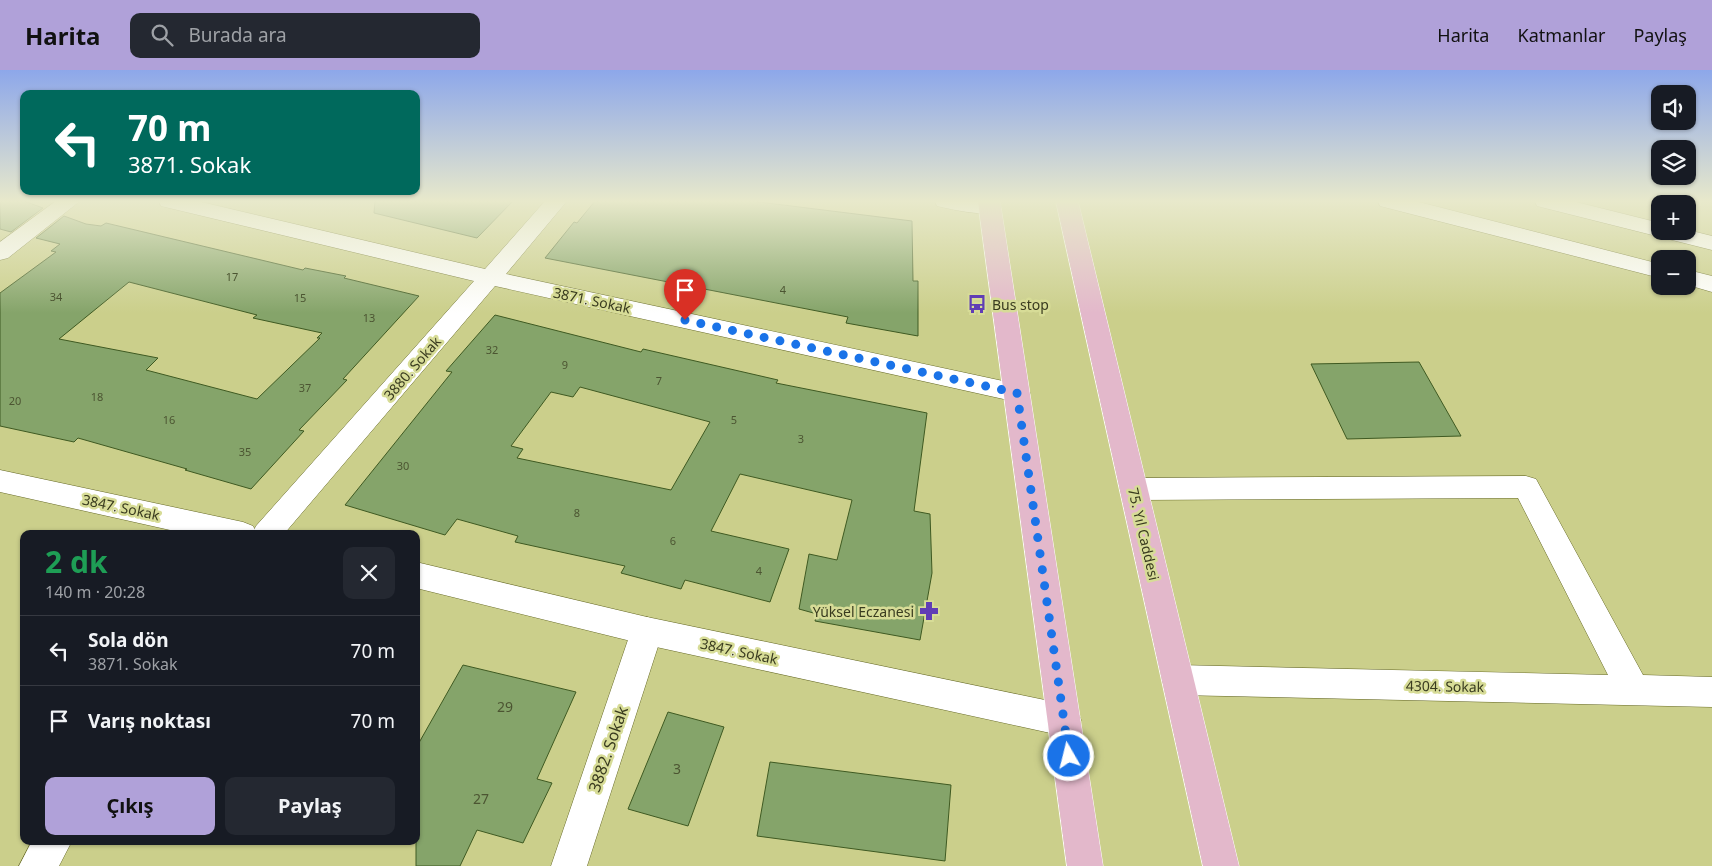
<!DOCTYPE html>
<html lang="tr">
<meta charset="utf-8">
<style>
:root{--surface:#171b24;--page:#242831;--text:#f1f3f6;--muted:#9ea1a6;--line:#363941;--accent:#b0a1d9}
body{margin:0;font-family:"Noto Sans",sans-serif;background:var(--page);color:var(--text);height:100vh;display:flex;flex-direction:column;font-size:19px;white-space:nowrap}
*{box-sizing:border-box;margin:0}
p{font-size:16px;color:var(--muted)}
.icon{flex:none;width:28px;height:28px;fill:none;stroke:currentColor;stroke-width:2;stroke-linecap:round;stroke-linejoin:round}
.map{position:relative;flex:1;overflow:hidden}
.side{position:absolute;left:20px;top:460px;width:400px;height:315px;display:flex;flex-direction:column;background:var(--surface);border-radius:10px;box-shadow:0 1px 4px #0004}
.side>*{flex:none}
.guide{position:absolute;left:20px;top:20px;width:400px;height:105px;border-radius:10px;box-shadow:0 1px 4px #0004;background:#00695c;color:#fff;overflow:hidden}
.buttons{position:absolute;left:1651px;top:15px;display:grid;gap:10px}
.buttons a{display:grid;place-items:center;width:45px;height:45px;border-radius:10px;background:var(--surface);box-shadow:0 1px 4px #0004;font-size:25px}
.pin{position:absolute;display:grid;place-items:center;width:42px;height:42px;color:#fff;margin:-51px -21px;border-radius:50% 50% 50% 0;rotate:-45deg;box-shadow:0 0 5px #0007}
.pin .icon{rotate:45deg}
.me{position:absolute;width:55px;margin:-28px;rotate:352deg;stroke-linejoin:round;filter:drop-shadow(0 0 4px #0008)}
.turn{display:flex;align-items:center;gap:18px;height:105px;padding:0 25px;font-size:22px}
.turn .icon{width:65px;height:65px;stroke-width:2.5}
.turn b{display:block;font-size:35px;line-height:42px}
.round{display:grid;place-items:center;flex:none;width:52px;height:52px;border-radius:10px;background:var(--page)}
.headline{display:flex;align-items:center;justify-content:space-between;height:85px;padding:0 25px}
h1{font-size:30px;font-weight:700;line-height:38px;color:#1e9e55}
.cta{display:flex;gap:10px;margin-top:auto;padding:10px 25px}
.cta a{flex:1;height:58px;border-radius:10px;background:var(--accent);color:#111;font-size:20px;font-weight:700;line-height:58px;text-align:center}
.cta a+a{background:var(--page);color:var(--text)}
ul{padding:0;list-style:none}
li{display:flex;align-items:center;gap:15px;height:70px;padding:0 25px;border-top:1px solid var(--line)}
li div{flex:1}
li b{display:block;font-size:19px}
li em{font-style:normal}
header{display:flex;align-items:center;gap:30px;box-sizing:border-box;height:70px;padding:0 25px;background:var(--accent);color:#111}
header strong{font-size:24px}
nav{display:flex;gap:28px;margin-inline-start:auto;font-size:18px}
.search{width:350px;height:45px;background:var(--page);display:flex;align-items:center;gap:12px;box-sizing:border-box;padding:0 18px;border-radius:10px;color:var(--muted);font-size:19px}
.map>svg:first-child{display:block}
.building{fill:#85a46a;stroke:#3f5a22;fill-rule:evenodd}
.lines{fill:none;stroke-linecap:round;stroke-linejoin:round}
.minor-casing{stroke:#686b29;stroke-width:1}
.tertiary-casing{stroke:#686b29;stroke-width:1}
.primary-casing{stroke:#fff;stroke-width:1}
.minor{fill:#fff;fill-rule:evenodd}
.tertiary{fill:#fff;fill-rule:evenodd}
.primary{fill:#e3b8cb;fill-rule:evenodd}
.route{stroke:#1a73e8;stroke-width:9;stroke-dasharray:0 16.2}
.labels{text-anchor:middle;dominant-baseline:central;stroke-width:5;stroke-linejoin:round;paint-order:stroke}
.number-label{font-size:11px;fill:#4c5532}
.street-label{font-size:14px;fill:#393b1f;stroke:#d7dc97}
.poi-label{font-size:14px;fill:#393b1f;stroke:#d7dc97;text-anchor:start}
.near-number-label{font-size:14px;fill:#4c5532}
.near-street-label{font-size:16px;fill:#393b1f;stroke:#d7dc97}
</style>
<header>
<strong>Harita</strong>
<div class="search"><svg class="icon" aria-label="search" viewBox="0 0 24 24"><circle cx="10" cy="10" r="6"/><path d="M15 15l6 6"/></svg>Burada ara</div>
<nav><a>Harita</a><a>Katmanlar</a><a>Paylaş</a></nav>
</header>
<div class="map">
<svg width="1712" height="796" viewBox="0 0 1712 796">
<rect width="100%" height="100%" fill="#cbcf8b"/>
<g class="building">
<path d="M0 131H24L43 138 11 162 0 159Z"/>
<path d="M375 131H513L477 168 374 143Z"/>
<path d="M595 131H751L912 151 913 211H918V266L846 253 848 247 545 188 574 152 577 153Z"/>
<path d="M64 146 86 154 101 156 106 153 303 200 305 198 346 206 344 208 419 226 343 309 347 310 299 360 304 361 251 419 185 400 187 399 78 368 74 372 0 356V223L56 182 51 181 60 174 36 168ZM129 212 257 245 253 248 322 263 317 268H320L257 329 146 300 158 288 59 269Z"/>
<path d="M495 245 641 282 643 279 778 310 776 313 927 343 914 441 930 444 932 503 920 570 815 551 817 544 799 539 809 484 837 490 852 430 740 404 711 461 789 479 770 532 685 510 681 519 621 503 625 496 515 472 518 466 457 449 445 465 345 435 452 302 446 301ZM580 317 710 352 671 420 517 388 523 379 511 376 551 322 573 327Z"/>
<path d="M1419 292 1461 366 1347 369 1311 294Z"/>
<path d="M463 595 576 622 537 709 552 713 523 773 477 760 460 796H416V678Z"/>
<path d="M668 642 724 657 688 756 628 739Z"/>
<path d="M770 692 951 715 945 791 757 766Z"/>
</g>
<g class="lines">
<g class="minor-casing">
<g id="minor">
<path d="M56 131H80L8 188 0 190V172Z"/>
<path d="M159 131H197L485 199 545 131H567L506 204 1017 314 1026 316 1030 323 1026 330 1017 332 495 216 284 464H252L256 456 474 211 161 136Z"/>
<path d="M935 131H993L998 132 1001 137 998 142C980 146 955 140 937 136Z"/>
<path d="M1378 131H1415L1660 194V208L1380 136Z"/>
<path d="M1535 131H1572L1660 153V161L1688 160 1712 166V180L1537 136Z"/>
<path d="M1688 200 1712 206V222L1688 215Z"/>
<path d="M1526 406 1536 409 1643 605 1712 607V637L1178 625 1167 621 1162 610 1167 599 1178 595 1608 605 1518 428 1134 430 1124 427 1120 419 1124 411 1134 408Z"/>
<path d="M647 547 658 551 663 561 587 796H551L631 561 636 551Z"/>
<path d="M32 771H72L59 796H19Z"/>
</g>
</g>
<g class="tertiary-casing">
<g id="tertiary">
<path d="M0 400 243 452 253 456 257 464H188L0 422Z"/>
<path d="M416 492 647 547 1064 634 1076 639 1081 650 1076 661 1064 666 647 575 416 518Z"/>
</g>
</g>
<g class="primary-casing">
<g id="primary">
<path d="M978 131H1000L1103 796H1067Z"/>
<path d="M1056 131H1078L1239 796H1203Z"/>
</g>
</g>
<use href="#minor" class="minor"/>
<use href="#tertiary" class="tertiary"/>
<use href="#primary" class="primary"/>
</g>
<linearGradient id="sky" x2="0" y2="1"><stop stop-color="#8da7ea"/><stop offset="0.54" stop-color="#e8e9cb"/><stop offset="1" stop-color="#e8e9cb" stop-opacity="0"/></linearGradient>
<rect width="1712" height="243" fill="url(#sky)"/>
<g class="lines">
<path class="route" d="M685 250 1017 323 1069 686"/>
</g>
<defs>
<g id="bus-bare" transform="scale(1.5)"><path d="M-5-6H5V4H4V6H2V4H-2V6H-4V4H-5ZM-3.5-4V0h7V-4ZM-3.5 1.2v1.5H-2V1.2ZM2 1.2v1.5H3.5V1.2Z" fill="#603db5" stroke="#d7dc97" stroke-width="2.5" paint-order="stroke"/></g>
<g id="pharmacy-bare" transform="scale(1.5)"><path d="M-2-6h4v4h4v4h-4v4h-4v-4h-4v-4h4Z" fill="#603db5" stroke="#d7dc97" stroke-width="2.5" paint-order="stroke"/></g>
</defs>
<g fill-rule="evenodd">
<use href="#bus-bare" x="977" y="234"/>
<use href="#pharmacy-bare" x="929" y="541"/>
</g>
<g class="labels">
<g class="number-label">
<text x="232" y="206">17</text>
<text x="783" y="219">4</text>
<text x="56" y="226">34</text>
<text x="300" y="227">15</text>
<text x="369" y="247">13</text>
<text x="492" y="279">32</text>
<text x="565" y="294">9</text>
<text x="659" y="310">7</text>
<text x="305" y="317">37</text>
<text x="97" y="326">18</text>
<text x="15" y="330">20</text>
<text x="169" y="349">16</text>
<text x="734" y="349">5</text>
<text x="801" y="368">3</text>
<text x="245" y="381">35</text>
<text x="403" y="395">30</text>
<text x="577" y="442">8</text>
<text x="673" y="470">6</text>
<text x="759" y="500">4</text>
</g>
<g class="street-label">
<text transform="translate(592 230) rotate(12)">3871. Sokak</text>
<text transform="translate(412 298) rotate(-49)">3880. Sokak</text>
<text transform="translate(121 437) rotate(12)">3847. Sokak</text>
<text transform="translate(1144 464) rotate(77)">75. Yıl Caddesi</text>
<text transform="translate(739 581) rotate(12)">3847. Sokak</text>
<text transform="translate(1445 616) rotate(1)">4304. Sokak</text>
</g>
<g class="poi-label">
<text x="992" y="234">Bus stop</text>
<text x="914" y="541" text-anchor="end">Yüksel Eczanesi</text>
</g>
<g class="near-number-label">
<text x="505" y="636">29</text>
<text x="677" y="698">3</text>
<text x="481" y="728">27</text>
</g>
<g class="near-street-label">
<text transform="translate(608 679) rotate(-71)">3882. Sokak</text>
</g>
</g>
</svg>
<div class="buttons">
<a><svg class="icon" aria-label="sound" viewBox="0 0 24 24"><path d="M4 9h4l5-4v14l-5-4H4zM17 9q2 3 0 6"/></svg></a>
<a><svg class="icon" aria-label="layers" viewBox="0 0 24 24"><path d="M12 4l9 5-9 5-9-5zM3 14l9 5 9-5"/></svg></a>
<a>+</a>
<a>−</a>
</div>
<div class="pin" style="left:685px;top:250px;background:#d93025"><svg class="icon" aria-label="arrive" viewBox="0 0 24 24"><path d="M6 21V4h12l-3 4 3 4H6"/></svg></div>
<svg class="me" style="left:1069px;top:686px" viewBox="-20 -20 40 40"><circle r="17" fill="#1a73e8" stroke="#fff" stroke-width="3"/><path d="M0-11L8 9 0 5-8 9z" fill="#fff"/></svg>
<div class="guide">
<div class="turn"><svg class="icon" aria-label="left" viewBox="0 0 24 24"><path d="M17 20v-9H6M10 6l-5 5 5 5"/></svg><div><b>70 m</b>3871. Sokak</div></div>
</div>
<section class="side">
<div class="headline"><div><h1>2 dk</h1><p>140 m · 20:28</p></div><a class="round"><svg class="icon" aria-label="close" viewBox="0 0 24 24"><path d="M6 6l12 12M18 6L6 18"/></svg></a></div>
<ul>
<li><svg class="icon" aria-label="left" viewBox="0 0 24 24"><path d="M17 20v-9H6M10 6l-5 5 5 5"/></svg><div><b>Sola dön</b><p>3871. Sokak</p></div><em>70 m</em></li>
<li><svg class="icon" aria-label="arrive" viewBox="0 0 24 24"><path d="M6 21V4h12l-3 4 3 4H6"/></svg><div><b>Varış noktası</b></div><em>70 m</em></li>
</ul>
<div class="cta"><a>Çıkış</a><a>Paylaş</a></div>
</section>
</div>
